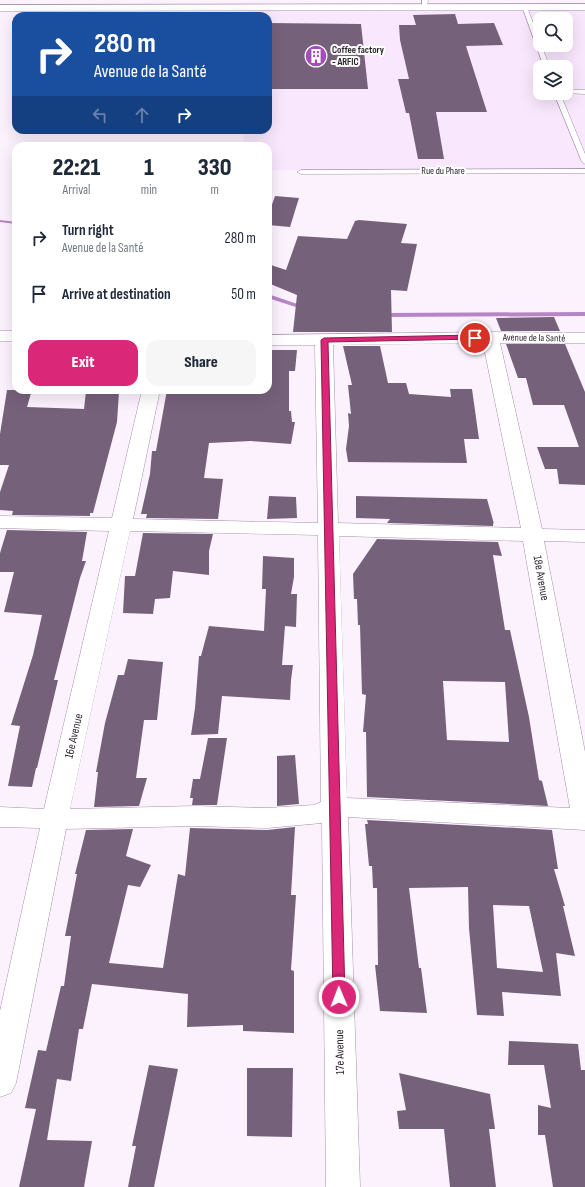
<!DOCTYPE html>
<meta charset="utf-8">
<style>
:root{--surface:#fff;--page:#f6f6f7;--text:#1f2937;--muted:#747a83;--accent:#db2777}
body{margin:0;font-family:"Sofia Sans Condensed",sans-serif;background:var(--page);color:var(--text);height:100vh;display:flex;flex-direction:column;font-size:15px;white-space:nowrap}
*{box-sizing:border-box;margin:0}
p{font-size:13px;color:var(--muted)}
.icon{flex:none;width:22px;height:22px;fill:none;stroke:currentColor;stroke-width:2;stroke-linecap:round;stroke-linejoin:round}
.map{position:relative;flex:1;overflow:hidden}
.drawer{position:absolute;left:12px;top:142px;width:260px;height:252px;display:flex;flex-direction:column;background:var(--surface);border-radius:12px;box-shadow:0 4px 16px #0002}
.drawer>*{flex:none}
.hud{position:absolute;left:12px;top:12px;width:260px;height:122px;border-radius:12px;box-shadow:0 4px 16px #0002;background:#1a4fa0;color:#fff;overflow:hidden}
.tools{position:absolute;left:533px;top:12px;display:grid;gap:8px}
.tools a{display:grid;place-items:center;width:40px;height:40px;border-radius:8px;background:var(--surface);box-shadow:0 4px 16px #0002;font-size:20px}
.pin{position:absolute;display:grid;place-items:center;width:34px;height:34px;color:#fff;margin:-17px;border:2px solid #fff;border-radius:50%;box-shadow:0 1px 4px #0007}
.me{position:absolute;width:44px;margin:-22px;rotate:359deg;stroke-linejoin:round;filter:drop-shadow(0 0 3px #0008)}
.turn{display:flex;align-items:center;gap:14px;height:84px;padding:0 16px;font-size:18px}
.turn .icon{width:52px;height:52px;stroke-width:2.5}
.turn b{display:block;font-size:28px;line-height:34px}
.lanes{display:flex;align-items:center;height:38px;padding:0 16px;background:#0003;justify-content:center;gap:20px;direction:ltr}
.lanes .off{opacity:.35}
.eta{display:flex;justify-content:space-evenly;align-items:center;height:68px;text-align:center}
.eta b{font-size:24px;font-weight:800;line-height:28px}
.cta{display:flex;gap:8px;margin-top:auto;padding:8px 16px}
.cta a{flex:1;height:46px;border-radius:12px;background:var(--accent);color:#fff;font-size:16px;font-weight:800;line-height:46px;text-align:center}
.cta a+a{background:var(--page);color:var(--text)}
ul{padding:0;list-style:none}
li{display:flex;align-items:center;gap:12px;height:56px;padding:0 16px}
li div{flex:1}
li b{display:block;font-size:15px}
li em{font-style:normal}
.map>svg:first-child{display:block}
.built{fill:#f9e7fd;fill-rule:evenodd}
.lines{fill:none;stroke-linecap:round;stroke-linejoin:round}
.stream{fill:#b784c4;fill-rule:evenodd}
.building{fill:#76617b;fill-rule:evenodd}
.lane-casing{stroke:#a68fab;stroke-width:1}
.street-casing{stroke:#a68fab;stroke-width:1}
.secondary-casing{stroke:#a68fab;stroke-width:1}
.lane{fill:#fff;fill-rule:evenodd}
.street{fill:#fff;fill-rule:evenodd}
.secondary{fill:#fff;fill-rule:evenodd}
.route{fill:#db2777;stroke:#8e194d}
.labels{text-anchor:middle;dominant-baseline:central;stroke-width:4;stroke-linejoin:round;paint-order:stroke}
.far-poi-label{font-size:10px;font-weight:bold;fill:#281f2a;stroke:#fff;text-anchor:start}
.far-street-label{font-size:10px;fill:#281f2a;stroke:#fff}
.street-label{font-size:12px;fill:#281f2a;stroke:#fff}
</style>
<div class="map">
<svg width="585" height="1187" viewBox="0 0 585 1187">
<rect width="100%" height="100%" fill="#fcf2fe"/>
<path class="built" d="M249 7H585V171L268 170V146H243L244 130H268V16H249ZM540 19H566V45H540ZM540 67H566V93H540Z"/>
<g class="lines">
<g class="stream">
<path d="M0 220 16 222V224L0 222Z"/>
<path d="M268 294 306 307 307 308 306 309H302L268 298Z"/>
<path d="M585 312V316L383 317 380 315 383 313Z"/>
</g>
</g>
<g class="building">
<path d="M455 14 458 24 494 23 503 45 466 46 487 112H436L444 159H418L409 113H406L398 79H409L400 40 399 25H416L413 15Z"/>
<path d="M268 23 361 24 368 89H268Z"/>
<path d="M275 196 299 198 290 227 268 225V216Z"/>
<path d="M359 220 407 224 401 243 417 244 407 291 391 290 392 332H293L297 295 268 283V264L286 270 298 236 347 239 355 221Z"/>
<path d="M554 317 560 331H501L496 318Z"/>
<path d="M506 344H565L585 392V485L559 484 557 469H545L537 447H579L564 405H533L526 378H518Z"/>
<path d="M343 346H380L388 383H406L409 394 451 397 450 389H472L479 439H464L467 463 348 462 346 449 349 426 348 413 351 414 348 385H352Z"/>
<path d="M268 350H297L295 371H289V411H291L292 422H295L291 444 251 441 209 443 204 478 223 479 218 519 146 518 147 514H141L150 474 152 451H156L167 390H268Z"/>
<path d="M7 390H32L27 407 84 409 86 391 119 392 117 422 93 513H90V516L12 515 13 511 0 510V492L9 465H0V434Z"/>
<path d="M269 496 296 497 297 518 267 519Z"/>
<path d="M356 496 487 499 494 524 493 523V526L387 523 390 519 356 518Z"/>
<path d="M7 530 87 532 82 561H86L80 578 54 680H58L37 768H36L32 787 8 786 20 726 11 725 33 655 42 615 4 612 14 572H0V553Z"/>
<path d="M143 533 213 534 209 551V575L173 571 170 598 155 599 153 614 123 613 125 576H135Z"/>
<path d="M377 539 498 542 502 556 493 555 505 630H510L529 717 539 780 542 781 548 806 367 797 366 732H363L366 695 362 694 360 625H358L357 599H354L353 574ZM443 681 505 682 509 742 447 740Z"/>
<path d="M263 556 294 558V577L291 594H297L296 627 285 626 282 665H293L291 680 290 700 222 696 218 734 191 735 195 708 199 656H201L209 626 264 631 266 589H262Z"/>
<path d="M128 659 163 662 157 720H144L136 778H147L139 806 94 807 98 772H96L105 723 118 675H124Z"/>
<path d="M208 738H227L217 805H192L193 798H190L193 779H200Z"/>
<path d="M295 755 299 804 277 806V756Z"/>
<path d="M367 820 552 830 558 869H554L565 906H563L575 956 556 953 561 996 502 992 504 1016 477 1015 469 928 468 887 409 888 419 968H421L427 1013 380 1011 375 965H378L377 888H373L372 866H369L365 824H368ZM493 905 529 906 543 972 497 968Z"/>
<path d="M295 827 291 895H296L291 970 294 971V1033L243 1031V1025L187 1027 188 994 92 984 83 1029H79L71 1081 57 1079 47 1140 92 1141 84 1187H19L36 1109 25 1108 38 1050 46 1051 61 986H64L71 936H65L77 874H75L86 830 133 829 126 856 151 865 140 887 128 885 109 963 163 968 178 874 185 876 190 828 267 830Z"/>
<path d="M509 1041 578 1044 581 1070H585V1187H553L545 1135H538V1105L551 1108 544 1065H508Z"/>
<path d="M149 1065 178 1069 154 1187H128L136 1146H132Z"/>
<path d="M247 1068H293L292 1137 247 1136Z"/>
<path d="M399 1073 490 1094 495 1129H489L496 1187H450L444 1129H399L397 1111 406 1110Z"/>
</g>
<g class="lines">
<g class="lane-casing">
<g id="lane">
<path d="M422 0H428L427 7 422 6Z"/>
<path d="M522 6 527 7 540 41V45H541L550 67H544Z"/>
<path d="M566 90H585V94L564 93H566Z"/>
<path d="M554 93H560L585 154V164L582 162Z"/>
<path d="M585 169V173L301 174 297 172 301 170Z"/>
</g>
</g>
<g class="street-casing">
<g id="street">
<rect x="0" y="331" width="16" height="10"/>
<path d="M490 332 585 333V343H500L542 529 585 530V542L544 541 585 752V830L348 817 360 1187H326L322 823 267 828 195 826 66 829 16 1083 11 1093 0 1097V1011L40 828 0 827V807L44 809 109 531 0 528V516L112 518 142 390H160L133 519 318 523 315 345H268V335ZM483 343 521 528 338 523 333 345ZM130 531 318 535 321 802 314 805 267 808 195 806 70 809ZM339 536 523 541 570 808 347 798Z"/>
</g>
</g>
<g class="secondary-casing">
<path id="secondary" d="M585 4V10L0 11V5Z"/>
</g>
<use href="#lane" class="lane"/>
<use href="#street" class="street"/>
<use href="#secondary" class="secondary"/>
</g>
<path class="route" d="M475 335 478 338 477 339 328 342 345 997 343 1001 339 1002 334 1001 333 997 321 340 324 338Z"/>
<defs>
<g id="building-disc" transform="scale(1.15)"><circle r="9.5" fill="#a44cb9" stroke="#fff"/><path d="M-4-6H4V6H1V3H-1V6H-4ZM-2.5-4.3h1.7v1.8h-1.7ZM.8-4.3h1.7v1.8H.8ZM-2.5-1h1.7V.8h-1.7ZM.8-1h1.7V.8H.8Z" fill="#fff"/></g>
</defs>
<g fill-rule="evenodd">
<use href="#building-disc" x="316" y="56"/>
</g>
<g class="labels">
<g class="far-poi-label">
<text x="332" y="50">Coffee factory<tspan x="332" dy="12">- ARFIC</tspan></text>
</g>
<g class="far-street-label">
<text x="443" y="171">Rue du Phare</text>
<text transform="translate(534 338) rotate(1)">Avenue de la Santé</text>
</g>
<g class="street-label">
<text transform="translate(541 578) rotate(80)">18e Avenue</text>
<text transform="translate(74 736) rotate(-77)">16e Avenue</text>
<text transform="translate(340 1052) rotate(-91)">17e Avenue</text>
</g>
</g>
</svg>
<div class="tools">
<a><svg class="icon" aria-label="search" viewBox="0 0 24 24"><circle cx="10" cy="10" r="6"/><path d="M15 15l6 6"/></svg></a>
<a><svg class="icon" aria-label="layers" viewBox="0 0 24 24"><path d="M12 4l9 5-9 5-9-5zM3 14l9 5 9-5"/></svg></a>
</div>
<div class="pin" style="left:475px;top:338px;background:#d93025"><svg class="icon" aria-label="arrive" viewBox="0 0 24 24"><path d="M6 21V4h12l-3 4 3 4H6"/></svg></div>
<svg class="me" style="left:339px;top:997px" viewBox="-20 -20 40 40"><circle r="17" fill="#db2777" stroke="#fff" stroke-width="3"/><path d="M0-11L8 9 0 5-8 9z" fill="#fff"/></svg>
<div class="hud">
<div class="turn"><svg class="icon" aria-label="right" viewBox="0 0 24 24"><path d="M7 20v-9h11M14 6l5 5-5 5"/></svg><div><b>280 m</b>Avenue de la Santé</div></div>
<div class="lanes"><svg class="icon off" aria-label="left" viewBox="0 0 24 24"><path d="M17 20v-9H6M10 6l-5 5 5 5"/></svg><svg class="icon off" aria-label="ahead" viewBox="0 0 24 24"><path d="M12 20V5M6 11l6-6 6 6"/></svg><svg class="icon" aria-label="right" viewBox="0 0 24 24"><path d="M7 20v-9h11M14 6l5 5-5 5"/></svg></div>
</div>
<section class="drawer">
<div class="eta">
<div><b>22:21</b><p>Arrival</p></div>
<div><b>1</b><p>min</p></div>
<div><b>330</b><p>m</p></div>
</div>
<ul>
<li><svg class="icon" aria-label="right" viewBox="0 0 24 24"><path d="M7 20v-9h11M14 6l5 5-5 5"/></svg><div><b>Turn right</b><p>Avenue de la Santé</p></div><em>280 m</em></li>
<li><svg class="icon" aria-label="arrive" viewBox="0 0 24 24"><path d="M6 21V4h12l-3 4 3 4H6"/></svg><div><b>Arrive at destination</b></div><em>50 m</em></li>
</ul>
<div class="cta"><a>Exit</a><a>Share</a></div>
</section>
</div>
